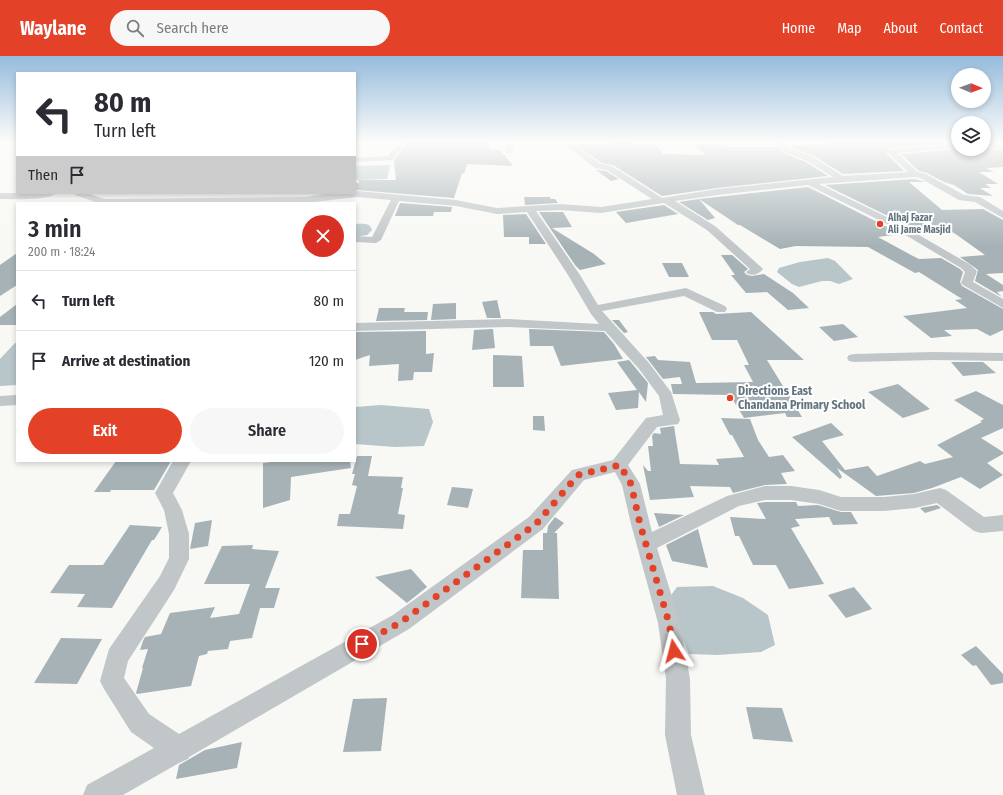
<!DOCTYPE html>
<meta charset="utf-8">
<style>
:root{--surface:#fff;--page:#f7f7f7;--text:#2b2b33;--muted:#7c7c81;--line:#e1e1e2;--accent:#e44228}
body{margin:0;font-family:"Fira Sans Condensed",sans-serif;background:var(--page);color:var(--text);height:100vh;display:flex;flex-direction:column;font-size:15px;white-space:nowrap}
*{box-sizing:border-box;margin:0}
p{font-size:13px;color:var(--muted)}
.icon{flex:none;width:22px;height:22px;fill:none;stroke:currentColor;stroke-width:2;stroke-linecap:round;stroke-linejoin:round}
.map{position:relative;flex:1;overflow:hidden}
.side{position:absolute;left:16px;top:146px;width:340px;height:260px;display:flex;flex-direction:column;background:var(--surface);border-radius:0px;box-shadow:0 2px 6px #0003}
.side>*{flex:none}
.top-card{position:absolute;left:16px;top:16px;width:340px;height:122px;border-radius:0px;box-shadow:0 2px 6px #0003;background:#fff;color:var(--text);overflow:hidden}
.needle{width:26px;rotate:91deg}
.fabs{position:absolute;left:951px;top:12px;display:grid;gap:8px}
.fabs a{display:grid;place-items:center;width:40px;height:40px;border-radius:50%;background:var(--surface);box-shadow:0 2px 6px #0003;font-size:20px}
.pin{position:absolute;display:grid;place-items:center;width:34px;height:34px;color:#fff;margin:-17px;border:2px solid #fff;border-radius:50%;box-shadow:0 1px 4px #0007}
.me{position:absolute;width:44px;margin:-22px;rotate:351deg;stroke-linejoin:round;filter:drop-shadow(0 0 3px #0008)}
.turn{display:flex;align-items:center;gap:14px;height:84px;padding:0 12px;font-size:18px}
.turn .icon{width:52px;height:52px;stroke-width:2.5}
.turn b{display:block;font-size:28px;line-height:34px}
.then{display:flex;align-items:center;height:38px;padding:0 12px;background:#0003;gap:8px;font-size:15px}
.round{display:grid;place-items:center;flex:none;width:42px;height:42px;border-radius:21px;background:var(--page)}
.head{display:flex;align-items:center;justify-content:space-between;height:68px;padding:0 12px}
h1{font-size:24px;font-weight:600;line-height:30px}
.button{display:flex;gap:8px;margin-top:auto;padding:8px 12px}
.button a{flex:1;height:46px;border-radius:24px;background:var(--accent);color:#fff;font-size:16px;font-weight:600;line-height:46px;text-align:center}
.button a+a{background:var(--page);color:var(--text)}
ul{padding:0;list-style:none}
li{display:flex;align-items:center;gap:12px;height:60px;padding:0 12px;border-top:1px solid var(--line)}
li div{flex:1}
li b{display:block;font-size:15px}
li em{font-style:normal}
header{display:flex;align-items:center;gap:24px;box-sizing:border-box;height:56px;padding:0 20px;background:var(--accent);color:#fff}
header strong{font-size:19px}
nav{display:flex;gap:22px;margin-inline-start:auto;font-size:14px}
.search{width:280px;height:36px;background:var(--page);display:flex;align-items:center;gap:10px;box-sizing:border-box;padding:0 14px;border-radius:22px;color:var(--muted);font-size:15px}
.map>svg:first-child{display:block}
.water{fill:#b8c6c9}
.building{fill:#a7b2b6}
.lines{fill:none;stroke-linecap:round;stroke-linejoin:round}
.street{fill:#c1c6c9;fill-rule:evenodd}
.route{stroke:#e44228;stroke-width:7;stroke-dasharray:0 12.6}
.poi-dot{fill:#e44228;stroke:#fff;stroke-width:1.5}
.labels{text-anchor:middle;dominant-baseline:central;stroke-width:4;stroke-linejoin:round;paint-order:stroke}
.far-poi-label{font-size:10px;font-weight:bold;fill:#637680;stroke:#fff;text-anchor:start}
.poi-label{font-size:12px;font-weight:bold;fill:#637680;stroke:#fff;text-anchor:start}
</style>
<header>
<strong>Waylane</strong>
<div class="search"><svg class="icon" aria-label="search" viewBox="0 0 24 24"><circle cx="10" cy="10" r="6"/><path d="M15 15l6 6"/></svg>Search here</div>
<nav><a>Home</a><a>Map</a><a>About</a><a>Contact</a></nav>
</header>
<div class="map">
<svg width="1003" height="739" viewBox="0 0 1003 739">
<rect width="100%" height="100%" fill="#f8f8f5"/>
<g class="water">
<path d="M390 109 387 123 355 124V110Z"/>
<path d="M355 168C362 168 370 166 372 174L367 179 355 181Z"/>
<path d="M828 202 835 205 853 223 839 228 830 225H822L799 231 792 228 777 216 779 212 800 206Z"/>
<path d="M15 287H17V329L0 330V303Z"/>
<path d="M381 349 429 353 433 366 424 390 395 391 355 388V351Z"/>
<path d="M713 530 743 542 768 559 775 589 761 596 717 599 689 598 677 571 669 542 677 531Z"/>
</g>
<g class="building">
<path d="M407 86 489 87V93L502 95V98H504L513 110 467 108 464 118 462 117 454 142 357 134 355 135V127H359V124H396L394 105Z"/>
<path d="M635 86 636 88H655L663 98 706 99 693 89 720 88 724 91H777L783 97 806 106 828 120 717 132 662 140 613 109 602 107 576 89Z"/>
<path d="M854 86H958V87L888 92 887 98 904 115 843 118 814 100 791 91H793L791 89Z"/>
<path d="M984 91 1003 95V111L986 112 994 116H979L998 128H985L991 132H980L993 140 968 138 954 129 944 126 927 117 919 115 901 98 959 93H984Z"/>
<path d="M596 114 606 115 619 123 611 125Z"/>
<path d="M915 123 925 126H909L942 154 983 153 1003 164V217L986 218 1003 229V235L997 236 1002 241 975 225 978 214 960 201 985 199 957 179 952 176H917L894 163 825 129Z"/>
<path d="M808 131 901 178 878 181 911 199 919 203 941 202 960 213 963 216 960 226 962 230 1003 253V274L990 280 977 273 944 274 952 280 931 282 903 260 967 252 955 244 962 243 919 216 915 217 868 191 796 190 780 193 740 169H738L699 143Z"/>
<path d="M524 141H550L551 143H555L558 147 525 149Z"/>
<path d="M699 143 715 162 708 164 679 146Z"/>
<path d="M400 147 452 151 451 156H434L433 160H395Z"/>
<path d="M664 149 678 158 626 167 616 156Z"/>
<path d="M539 156H563L572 171 552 172 594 198 606 208 580 214 575 209Z"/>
<path d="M526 158 546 188H529V181H504L503 159Z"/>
<path d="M17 197V229L0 240V209Z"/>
<path d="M721 199H732L748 213 744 216 747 219 752 220 764 218 793 237 809 252 788 254 767 236 746 237 731 219H735Z"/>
<path d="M662 207H682L689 221H669Z"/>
<path d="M497 244 501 262H487L482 246Z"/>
<path d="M456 247V263L431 264 433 248Z"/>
<path d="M17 248V269H0V261Z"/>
<path d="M379 252H405L404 256H428L427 264 376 265Z"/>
<path d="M699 256H713L716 258 751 256 804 304H767L802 361H787L785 357 744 362 730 339 673 338 671 328H682L680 321 663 323 646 301 655 300 658 304 690 306 696 327 753 326 744 309H749L737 284H712Z"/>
<path d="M612 264H619L628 276 624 277Z"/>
<path d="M843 268 858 281 834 285 819 271Z"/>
<path d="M493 273 495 292 472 294 474 274Z"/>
<path d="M529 273 604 276 614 288 623 303 561 310 553 290H530Z"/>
<path d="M426 275V298L434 297 432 316H414L413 324 398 325 399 308 369 310 370 299 355 304V276Z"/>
<path d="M493 299 522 300 524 331H493Z"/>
<path d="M629 304 648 327 646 346 639 336 638 352 616 354 608 337 637 334 617 306Z"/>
<path d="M951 306H983L996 317 963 320Z"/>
<path d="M898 328 912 339 930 353 903 362 868 336Z"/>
<path d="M976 335 1003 349V372L981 382 1003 396V398L987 407 1003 419 980 433 961 421 932 432 914 437 876 440 837 412 842 421 840 423 792 381 831 367 844 379 822 385 845 414 868 410 877 420 920 405 925 408 953 401 937 389 982 366 980 365 984 363 954 344Z"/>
<path d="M533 360H544L545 375 533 374Z"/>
<path d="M721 362 750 363 758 384 769 401 783 399 795 415 781 417 787 428 765 429 733 437 730 431 690 430 694 441 650 444 643 409 648 415H651L648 390H653L652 380 654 377 661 378 660 372 674 370 680 408 719 409 716 403 744 401 732 379H730Z"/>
<path d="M357 400H372L368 420 403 421 401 432H403L398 458 405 459 403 473 337 470 339 458H350L357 430 352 429 355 418H352Z"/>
<path d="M116 405H171L154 434H111L110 436H94Z"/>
<path d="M281 405H350L351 412 291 421 290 444 263 452V407Z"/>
<path d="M452 431 473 433 468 452 447 449Z"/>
<path d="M765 446H796L798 450 818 449 841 456H851L858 468 833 469 829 461 795 463 800 470 791 472 824 528 789 533 776 509H753L739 480H735L730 461 766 463 757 447Z"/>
<path d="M937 449 941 452 925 457 920 452Z"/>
<path d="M654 457 684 459 659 471Z"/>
<path d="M555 461 564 467 554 477H557L559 543 521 542 523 494H543V477H547L548 470Z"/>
<path d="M212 464 208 490 190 493 195 467Z"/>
<path d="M130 469 162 471 154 484H152L112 552 77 551 85 538 50 537 69 509H103Z"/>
<path d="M698 473 708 512 672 505 666 489Z"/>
<path d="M253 489 252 493 279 495 265 532H280L274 552H260L252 582 230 585 228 593 208 595 207 598 199 600 191 630 137 638 136 637 143 612H142L148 593 140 594 143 585 145 581 161 578 170 557 215 551 210 562 239 558 250 528H204L222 490Z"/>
<path d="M411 513 427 531 407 547 375 521Z"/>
<path d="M854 531 872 553 846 562 828 539Z"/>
<path d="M61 582 102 583 77 628 34 627Z"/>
<path d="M976 590 1003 618V627L991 629 976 609 973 610 961 599Z"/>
<path d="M387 642 381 695 343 696 353 643Z"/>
<path d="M746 651 782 652 793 686 753 683Z"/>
<path d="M242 686 237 712 176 723 179 709 205 694Z"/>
</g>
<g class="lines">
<g class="street">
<path d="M399 86H406L393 104 355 106V102L388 100Z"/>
<path d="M506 86H514L512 97H506L505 95Z"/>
<path d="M562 86H570L601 108 612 110 662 142 717 133 833 121 807 105 784 96 773 86H781L790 92 813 101 843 120 908 116 888 97V93L958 88V92L897 97 918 116 926 118 964 139 980 141 1003 155V162L975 146 959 144 920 122 915 121 819 128 893 164 969 208 977 215 973 226 1003 243V252L963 229 961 227 965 216 961 212 887 168 808 129 717 139 675 145 715 170 761 211 763 213C759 218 754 220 748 218L746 216 750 213 707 174 664 147 601 157 560 154 536 155 580 219 598 249 686 232 725 250 727 253 725 256H717L684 240 602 255 649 307 671 336 680 364 678 368 657 371 628 409 640 428 652 476 727 440 765 430H791L819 434 841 441H884L914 438 940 432 946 434 984 461 1003 459V475L981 477 974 475 937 447 915 452 884 455H841L819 448 791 444H765L739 450 657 492 680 567 690 623 691 679 705 739H677L665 679 666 623 658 567 631 468 622 429 615 416 584 424 543 473 409 573 189 701 188 703 179 707 123 739H83L87 729 154 692 131 676 104 633 100 625 109 593 160 520 169 502V478L164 454 155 437 173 405H191L173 437 182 454 189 478V503L174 534 128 605 124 622 149 658 179 678 393 559 529 461 572 414 613 404 646 362 663 359 659 340 639 313 605 275 508 271 355 275V267L508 263 599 268 591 258 568 219 527 156 497 158 456 150 399 145 381 184 376 187 355 186V180L372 181 391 144 357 141 306 147H98L75 139 74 137H87L105 143 306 141 330 137H355L357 135 456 144 497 152 560 148 601 151 652 143 607 114 595 112Z"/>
<path d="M984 86H993L1003 90V94L984 89Z"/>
<path d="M0 137H56C48 145 12 143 0 143Z"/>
<path d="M934 296 1003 297V305L934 304 854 306 849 305 847 302 849 299 854 298Z"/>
<path d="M17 339V349L0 350V340Z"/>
</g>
</g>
<linearGradient id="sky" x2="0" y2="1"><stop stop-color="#95bbdc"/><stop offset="0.45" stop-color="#fcfcfa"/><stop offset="1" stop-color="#fcfcfa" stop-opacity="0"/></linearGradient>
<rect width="1003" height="190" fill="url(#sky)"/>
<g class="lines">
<path class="route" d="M362 588 401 566 536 468 578 419 620 409 631 428 640 468 669 567 674 595"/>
</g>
<g class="poi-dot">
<circle cx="880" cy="168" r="4"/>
<circle cx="730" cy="342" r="4"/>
</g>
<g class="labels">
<g class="far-poi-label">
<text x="888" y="162">Alhaj Fazar<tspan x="888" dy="12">Ali Jame Masjid</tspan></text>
</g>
<g class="poi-label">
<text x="738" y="335">Directions East<tspan x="738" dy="14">Chandana Primary School</tspan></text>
</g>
</g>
</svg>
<div class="fabs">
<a><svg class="needle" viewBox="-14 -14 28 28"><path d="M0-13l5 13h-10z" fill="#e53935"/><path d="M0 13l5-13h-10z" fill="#7c7c81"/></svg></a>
<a><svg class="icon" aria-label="layers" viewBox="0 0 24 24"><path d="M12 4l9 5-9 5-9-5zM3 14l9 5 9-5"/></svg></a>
</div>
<div class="pin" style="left:362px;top:588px;background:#d93025"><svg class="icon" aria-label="arrive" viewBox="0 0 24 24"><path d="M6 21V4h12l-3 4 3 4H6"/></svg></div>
<svg class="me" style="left:674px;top:595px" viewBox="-20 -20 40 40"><path d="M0-17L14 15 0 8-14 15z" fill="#e44228" stroke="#fff" stroke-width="4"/></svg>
<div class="top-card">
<div class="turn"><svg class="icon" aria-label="left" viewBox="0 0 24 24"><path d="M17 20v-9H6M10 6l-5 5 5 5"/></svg><div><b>80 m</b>Turn left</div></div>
<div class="then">Then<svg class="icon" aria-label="arrive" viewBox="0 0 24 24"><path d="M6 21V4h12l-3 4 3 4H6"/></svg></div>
</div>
<section class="side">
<div class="head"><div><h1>3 min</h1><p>200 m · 18:24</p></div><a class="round" style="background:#d93025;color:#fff"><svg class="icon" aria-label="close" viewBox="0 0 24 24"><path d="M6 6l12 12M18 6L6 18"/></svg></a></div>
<ul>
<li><svg class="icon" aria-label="left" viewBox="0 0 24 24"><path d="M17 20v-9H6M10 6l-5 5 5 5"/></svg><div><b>Turn left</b></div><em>80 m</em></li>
<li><svg class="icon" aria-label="arrive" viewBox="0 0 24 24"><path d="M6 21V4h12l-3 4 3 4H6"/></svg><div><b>Arrive at destination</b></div><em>120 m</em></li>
</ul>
<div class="button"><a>Exit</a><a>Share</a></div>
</section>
</div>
